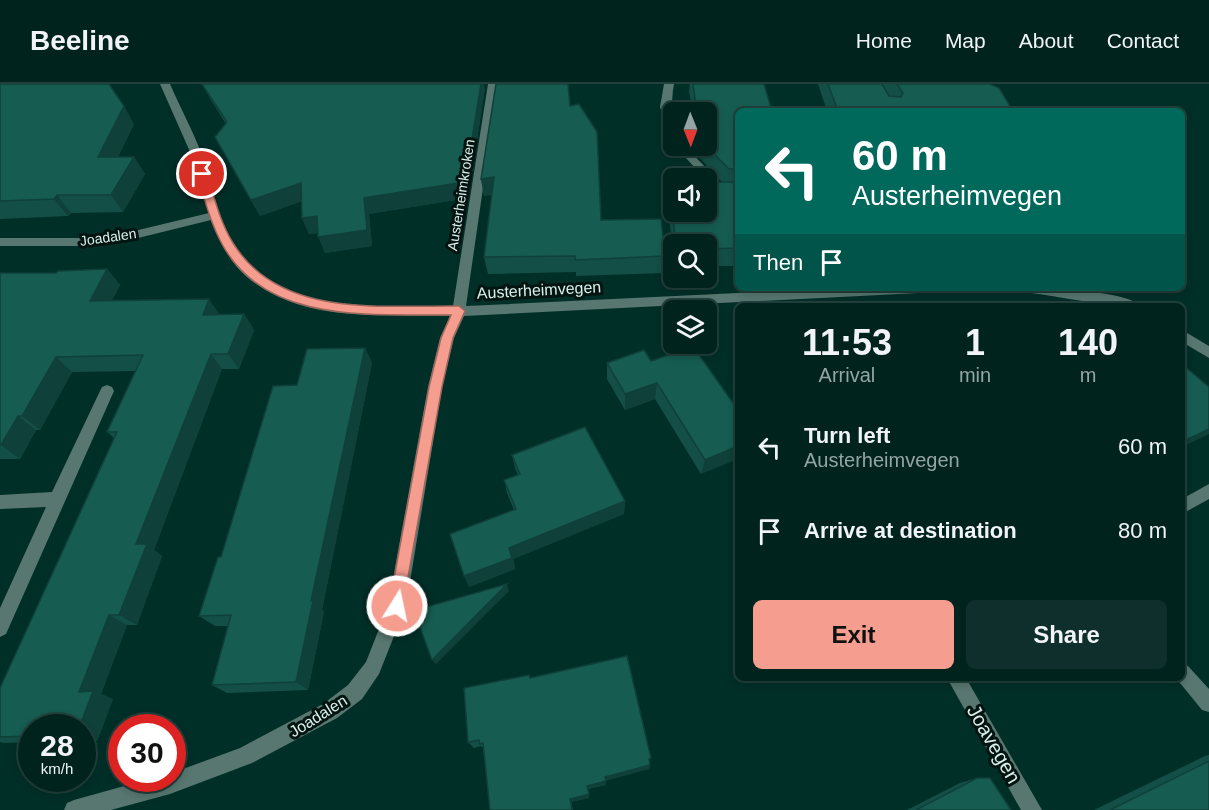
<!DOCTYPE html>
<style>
:root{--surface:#00231e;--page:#0e2f2b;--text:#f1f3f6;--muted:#95a4a4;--line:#22403c;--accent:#f59d8e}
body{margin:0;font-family:Helvetica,sans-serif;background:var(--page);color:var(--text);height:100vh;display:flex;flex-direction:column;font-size:22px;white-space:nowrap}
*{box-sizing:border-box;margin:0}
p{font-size:20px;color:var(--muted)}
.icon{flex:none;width:33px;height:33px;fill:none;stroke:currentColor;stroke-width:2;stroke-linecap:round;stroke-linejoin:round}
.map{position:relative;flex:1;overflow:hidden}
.drawer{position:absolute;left:735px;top:219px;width:450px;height:378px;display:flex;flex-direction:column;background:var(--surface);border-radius:9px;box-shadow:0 3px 9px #0003,0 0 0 2px var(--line)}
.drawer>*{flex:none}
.top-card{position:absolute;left:735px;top:24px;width:450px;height:183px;border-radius:9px;box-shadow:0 3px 9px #0003,0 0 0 2px var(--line);background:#00695c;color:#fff;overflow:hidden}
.needle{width:39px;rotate:179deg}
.buttons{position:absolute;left:663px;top:18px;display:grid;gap:12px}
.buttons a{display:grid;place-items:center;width:54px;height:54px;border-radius:9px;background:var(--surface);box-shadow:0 3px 9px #0003,0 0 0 2px var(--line);font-size:30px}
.speed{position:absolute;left:18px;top:630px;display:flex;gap:12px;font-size:30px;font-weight:700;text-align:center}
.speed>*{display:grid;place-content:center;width:78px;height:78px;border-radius:50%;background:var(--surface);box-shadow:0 3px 9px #0003,0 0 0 2px var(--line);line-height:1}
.speed small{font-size:15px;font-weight:400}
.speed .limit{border:9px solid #d22;background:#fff;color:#111}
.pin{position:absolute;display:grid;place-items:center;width:51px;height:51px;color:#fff;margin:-26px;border:3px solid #fff;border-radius:50%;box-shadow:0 2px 6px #0007}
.me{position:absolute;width:66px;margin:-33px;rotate:10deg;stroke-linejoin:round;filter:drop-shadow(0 0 4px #0008)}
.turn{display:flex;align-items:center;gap:21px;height:126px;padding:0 18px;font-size:27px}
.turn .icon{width:78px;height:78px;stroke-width:2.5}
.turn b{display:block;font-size:42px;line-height:51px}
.then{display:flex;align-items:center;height:57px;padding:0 18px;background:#0003;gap:12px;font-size:22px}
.eta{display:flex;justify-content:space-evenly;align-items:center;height:102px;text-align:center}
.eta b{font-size:36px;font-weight:600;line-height:42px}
.button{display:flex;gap:12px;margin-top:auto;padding:12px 18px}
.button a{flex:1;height:69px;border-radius:9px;background:var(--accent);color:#111;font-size:24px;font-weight:600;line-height:69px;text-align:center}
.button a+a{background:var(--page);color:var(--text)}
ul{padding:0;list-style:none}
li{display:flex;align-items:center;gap:18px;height:84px;padding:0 18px}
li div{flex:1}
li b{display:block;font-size:22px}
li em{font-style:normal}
header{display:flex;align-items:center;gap:36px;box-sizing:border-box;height:84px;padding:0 30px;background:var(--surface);border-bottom:2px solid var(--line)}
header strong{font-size:28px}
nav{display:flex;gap:33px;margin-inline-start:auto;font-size:21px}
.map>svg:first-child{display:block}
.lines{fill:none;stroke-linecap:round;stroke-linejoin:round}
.minor{fill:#577770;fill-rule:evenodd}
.wall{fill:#134f46}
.shaded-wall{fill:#0f4039}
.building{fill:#165c51;stroke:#0f4039;stroke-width:1.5}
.route{fill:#f59d8e;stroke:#9f665c;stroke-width:1.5}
.labels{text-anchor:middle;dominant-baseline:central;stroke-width:6;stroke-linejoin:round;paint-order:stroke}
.far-street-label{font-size:14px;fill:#d9efea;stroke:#041411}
.street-label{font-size:16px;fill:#d9efea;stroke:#041411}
.near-street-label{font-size:20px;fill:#d9efea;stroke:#041411}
</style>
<header>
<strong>Beeline</strong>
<nav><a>Home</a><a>Map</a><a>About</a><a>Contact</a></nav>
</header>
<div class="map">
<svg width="1209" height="726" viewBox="0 0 1209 726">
<rect width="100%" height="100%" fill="#002f28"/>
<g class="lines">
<g class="minor">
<path d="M160 0H170C180 23 193 47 202 71 212 99 217 131 232 158 274 234 380 221 453 222L488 0H498L466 222 843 204H944L938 208 464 232 454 254 442 303 406 522 379 590 362 615 337 634 252 679 170 710 111 726H64L67 719 74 716 153 694H172V689L240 664 323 620 348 601 366 578 388 522 428 303 440 254 450 232C384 230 302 240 247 193 230 179 219 156 211 136L126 157 78 162H0V154H78L126 149 209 129 191 70Z"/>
<path d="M664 0H674C670 20 674 35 674 55L669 52 660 23Z"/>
<path d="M675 62H685L725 104 738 108V116L717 108Z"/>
<path d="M1018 204C1040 204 1128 206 1140 222 1102 222 1063 213 1024 208Z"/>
<path d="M1182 246 1209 262V274L1182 258Z"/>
<path d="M107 301 112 303 114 307 6 550 0 553V524L46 423 0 425V411L52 408 100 307 102 303Z"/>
<path d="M1209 400V415L1182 430V415Z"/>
<path d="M1182 579 1188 582 1209 605V628L1202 626 1176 594H1182Z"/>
<path d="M947 594H966L1042 726H1021Z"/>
</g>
</g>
<g class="wall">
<path d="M0 0 134 40 118 73H134L145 90 123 128 71 129 68 132 0 135Z"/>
<path d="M202 0 485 4 468 114 369 130 372 162 325 169 318 149 309 150 302 134V117L260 132 215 53 226 40 211 16Z"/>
<path d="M690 0H764L738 27V102H734L738 123V182H706V160H674V176L667 116 669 98H722L700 74 698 62H706V28H693L689 7Z"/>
<path d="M818 0H990L1013 27H827Z"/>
<path d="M570 22 601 136 665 172 663 189 576 192V188L488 190 484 173 492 110 484 112 481 95Z"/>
<path d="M107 185 120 201 112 216 220 230H244L254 246 239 285H222L154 466 162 472 137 541H127L101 610 113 615 97 657H82V644H32V658L3 659 0 658V604L114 354 107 348 136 287 72 288 40 346H36L20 375H0V189H56Z"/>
<path d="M365 264 372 279 322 526 324 528 308 606 227 609 212 601 228 542H215L199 532 221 473 297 301Z"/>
<path d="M693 270 738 326 701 390 655 315 625 326 607 295V279L651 277Z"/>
<path d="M512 371 625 417 624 430 513 475 515 485 469 503 514 426 507 409 504 396 518 391 515 384Z"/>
<path d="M529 591 530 594 650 678V681L649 685 606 696V701L588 705 589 714 571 718 573 726H490L483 664 481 662 474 664 468 658Z"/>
<path d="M1209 671V726H1094L1205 672Z"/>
<path d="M977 694 1011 726H907L960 699Z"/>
</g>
<g class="shaded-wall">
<path d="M481 0H484L485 4 468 114 369 130 372 162 325 169 318 153Z"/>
<path d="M124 22 134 40 110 90 98 73Z"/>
<path d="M134 73 145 90 123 128 111 111Z"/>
<path d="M494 93 496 110 484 112 481 95Z"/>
<path d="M301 99 308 115 260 132 251 116Z"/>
<path d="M57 111 71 129 68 132 54 115Z"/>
<path d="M317 132 324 148 309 150 302 134Z"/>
<path d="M107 185 120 201 104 232 90 217Z"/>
<path d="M209 215 220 231H203Z"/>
<path d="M244 230 254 246 239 285 228 270Z"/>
<path d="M365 264 372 279 322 526 324 528 308 606 296 598 311 517Z"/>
<path d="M211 270 222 285 154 466 162 472 137 541 119 531 136 460Z"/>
<path d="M56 273 72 288 40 346 22 332Z"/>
<path d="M657 299 655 315 625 326V310Z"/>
<path d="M18 332 36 346 20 375 1 361Z"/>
<path d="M1209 345V350L1182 363V358Z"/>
<path d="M738 362V375L701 390 705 376Z"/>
<path d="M625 417 624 430 513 475 515 485 469 503 464 492 509 464Z"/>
<path d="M507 500 509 507 436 580 432 576Z"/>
<path d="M109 531 127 541 101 610 113 615 97 657 82 653V644H79V608Z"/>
<path d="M650 681 649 685 605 697V693Z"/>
<path d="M606 697V701L588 705 587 702Z"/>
<path d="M589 710V714L571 718 573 726H572L570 715Z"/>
</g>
<g class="building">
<path d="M0 0H109L124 22 98 73H134L111 111H57L54 115 0 117Z"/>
<path d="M202 0H481L465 98 364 114 367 146 318 153 317 132 302 134 301 99 251 116 215 53 227 38Z"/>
<path d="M496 0H568L570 22 579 20 597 48 601 136 661 135 665 172 575 176V172L484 173 494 93 481 95Z"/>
<path d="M693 0H764L772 27H738V85H729L706 62V28H697Z"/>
<path d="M828 0H882L889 12 901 13 903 9 897 0H990L999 4 1013 27H838Z"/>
<path d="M669 98H674V128H706V98H733L738 123V164L706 165V160H676Z"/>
<path d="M107 185 90 217 209 215 203 231 244 230 228 270H211L136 460H147L119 531H109L79 608 93 607 79 644H32V652L0 653V604L117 348H107L143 271 56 273 22 332H18L1 361H0V189H56L58 187Z"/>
<path d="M365 264 311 517H313L296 598 212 601 231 531 199 532 218 473H221L273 302 297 301 307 265Z"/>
<path d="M689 264 693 270 697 268 738 326V362L705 376 657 299 625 310 607 279 644 266 651 277Z"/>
<path d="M1182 280 1209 303V345L1182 358Z"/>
<path d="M585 343 625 417 509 464 512 474 464 492 450 450 516 425 504 396 520 390 512 371Z"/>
<path d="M507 500 432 576 420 543 426 523Z"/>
<path d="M627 572 651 674 649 675 650 681 605 693 606 697 587 702 589 710 570 715 572 726H490L483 659 480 660 479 656 468 658 464 604 529 591 530 594Z"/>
<path d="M1209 677V726H1110Z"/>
<path d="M977 694H990L1011 726H916Z"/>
</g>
<path class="route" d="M202 87 207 90C214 113 220 138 233 159 280 235 382 221 459 222L465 227 453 254 442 303 402 527 397 529 391 527 389 522 429 303 441 254 451 231C373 230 266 241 222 160 210 138 204 113 197 90Z"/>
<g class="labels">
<g class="far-street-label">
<text transform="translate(461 111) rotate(-81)">Austerheimkroken</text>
<text transform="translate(108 153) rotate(-8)">Joadalen</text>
</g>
<g class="street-label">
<text transform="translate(539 206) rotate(-3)">Austerheimvegen</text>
<text transform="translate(318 632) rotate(-32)">Joadalen</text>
</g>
<g class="near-street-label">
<text transform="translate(994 660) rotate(60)">Joavegen</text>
</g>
</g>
</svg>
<div class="buttons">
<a><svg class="needle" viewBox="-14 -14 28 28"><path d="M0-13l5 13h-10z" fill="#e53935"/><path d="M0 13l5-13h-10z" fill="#95a4a4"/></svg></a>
<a><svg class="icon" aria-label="sound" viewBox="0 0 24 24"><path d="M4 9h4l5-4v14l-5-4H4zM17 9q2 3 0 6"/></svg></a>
<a><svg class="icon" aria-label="search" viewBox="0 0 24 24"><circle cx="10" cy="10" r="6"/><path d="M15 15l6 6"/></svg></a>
<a><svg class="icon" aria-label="layers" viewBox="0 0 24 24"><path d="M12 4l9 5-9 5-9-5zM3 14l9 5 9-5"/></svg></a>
</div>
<div class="speed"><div>28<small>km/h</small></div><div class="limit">30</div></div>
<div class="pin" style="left:202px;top:90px;background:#d93025"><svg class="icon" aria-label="arrive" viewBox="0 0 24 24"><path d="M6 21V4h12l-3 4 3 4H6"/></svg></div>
<svg class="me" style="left:397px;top:522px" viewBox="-20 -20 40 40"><circle r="17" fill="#f59d8e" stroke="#fff" stroke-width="3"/><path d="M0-11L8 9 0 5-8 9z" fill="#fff"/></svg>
<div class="top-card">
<div class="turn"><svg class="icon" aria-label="left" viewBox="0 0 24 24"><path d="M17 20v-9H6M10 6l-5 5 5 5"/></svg><div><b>60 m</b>Austerheimvegen</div></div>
<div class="then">Then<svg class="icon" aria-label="arrive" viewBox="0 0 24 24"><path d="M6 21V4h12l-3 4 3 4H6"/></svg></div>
</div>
<section class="drawer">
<div class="eta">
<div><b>11:53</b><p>Arrival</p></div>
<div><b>1</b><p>min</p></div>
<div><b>140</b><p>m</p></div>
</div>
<ul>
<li><svg class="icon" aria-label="left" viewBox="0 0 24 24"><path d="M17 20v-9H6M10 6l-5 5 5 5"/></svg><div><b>Turn left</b><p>Austerheimvegen</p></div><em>60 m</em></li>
<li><svg class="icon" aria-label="arrive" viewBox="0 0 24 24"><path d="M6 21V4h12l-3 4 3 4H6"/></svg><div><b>Arrive at destination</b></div><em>80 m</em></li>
</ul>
<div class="button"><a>Exit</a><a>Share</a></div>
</section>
</div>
